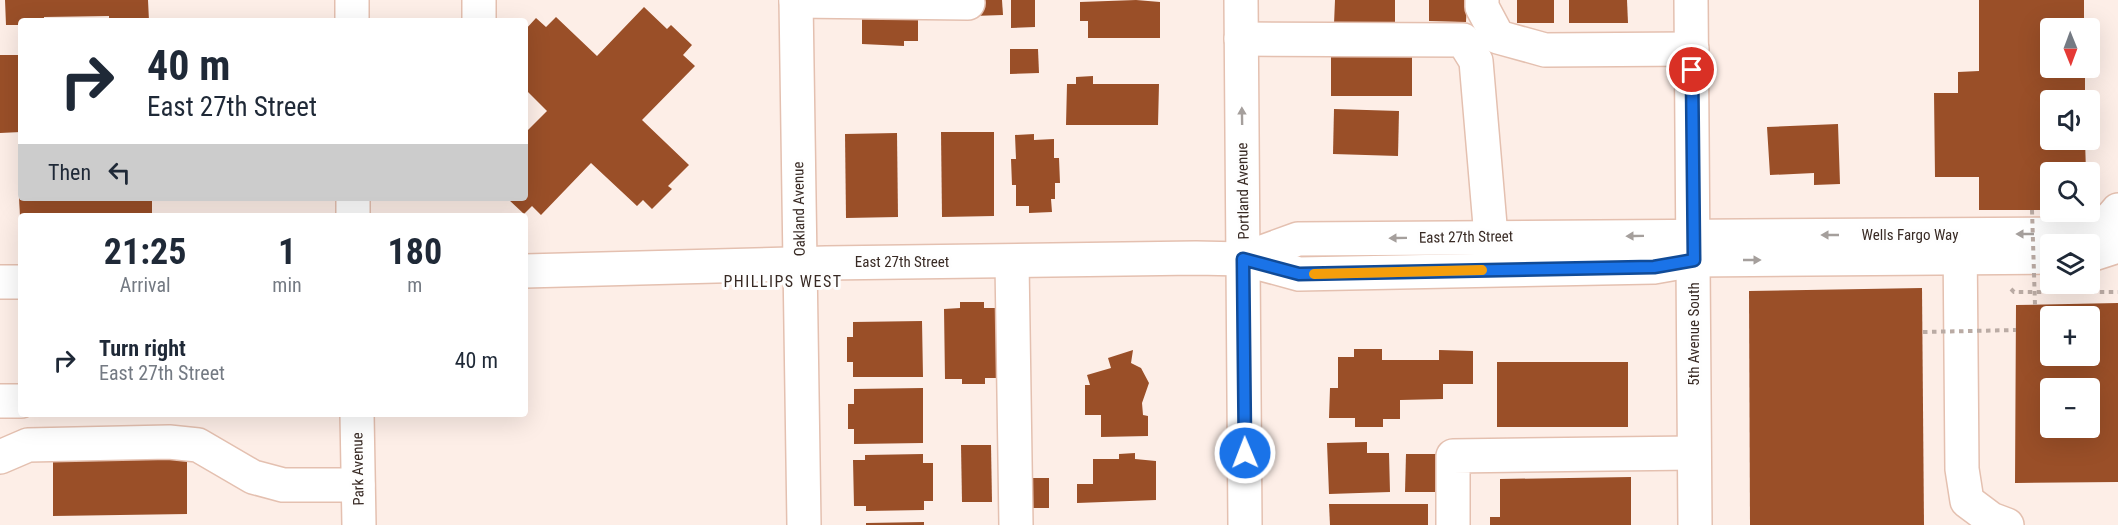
<!DOCTYPE html>
<meta charset="utf-8">
<style>
:root{--surface:#fff;--page:#f2f2f3;--text:#1f2937;--muted:#747a83}
body{margin:0;font-family:"Roboto Condensed",sans-serif;background:var(--page);color:var(--text);height:100vh;display:flex;flex-direction:column;font-size:22px;white-space:nowrap}
*{box-sizing:border-box;margin:0}
p{font-size:20px;color:var(--muted)}
.icon{flex:none;width:33px;height:33px;fill:none;stroke:currentColor;stroke-width:2;stroke-linecap:round;stroke-linejoin:round}
.map{position:relative;flex:1;overflow:hidden}
.drawer{position:absolute;left:18px;top:213px;width:510px;height:204px;display:flex;flex-direction:column;background:var(--surface);border-radius:6px;box-shadow:0 6px 24px #0002}
.drawer>*{flex:none}
.hud{position:absolute;left:18px;top:18px;width:510px;height:183px;border-radius:6px;box-shadow:0 6px 24px #0002;background:#fff;color:var(--text);overflow:hidden}
.needle{width:39px;rotate:179deg}
.tools{position:absolute;left:2040px;top:18px;display:grid;gap:12px}
.tools a{display:grid;place-items:center;width:60px;height:60px;border-radius:6px;background:var(--surface);box-shadow:0 6px 24px #0002;font-size:30px}
.pin{position:absolute;display:grid;place-items:center;width:51px;height:51px;color:#fff;margin:-26px;border:3px solid #fff;border-radius:50%;box-shadow:0 2px 6px #0007}
.me{position:absolute;width:66px;margin:-33px;rotate:359deg;stroke-linejoin:round;filter:drop-shadow(0 0 4px #0008)}
.turn{display:flex;align-items:center;gap:21px;height:126px;padding:0 30px;font-size:27px}
.turn .icon{width:78px;height:78px;stroke-width:2.5}
.turn b{display:block;font-size:42px;line-height:51px}
.then{display:flex;align-items:center;height:57px;padding:0 30px;background:#0003;gap:12px;font-size:22px}
.eta{display:flex;justify-content:space-evenly;align-items:center;height:102px;text-align:center}
.eta b{font-size:36px;font-weight:700;line-height:42px}
ul{padding:0;list-style:none}
li{display:flex;align-items:center;gap:18px;height:90px;padding:0 30px}
li div{flex:1}
li b{display:block;font-size:22px}
li em{font-style:normal}
.map>svg:first-child{display:block}
.building{fill:#9a4f28;fill-rule:evenodd}
.lines{fill:none;stroke-linecap:round;stroke-linejoin:round}
.minor-casing{stroke:#e4c0b0;stroke-width:36}
.path{stroke:#baaba4;stroke-width:4;stroke-dasharray:4.5 4.5;stroke-linecap:butt}
.minor{stroke:#fff;stroke-width:33}
.path-bridge{stroke:#baaba4;stroke-width:4;stroke-dasharray:4.5 4.5;stroke-linecap:butt}
.oneway{fill:#a59f9c}
.route-casing{stroke:#114b97;stroke-width:15}
.route{stroke:#1a73e8;stroke-width:10}
.slow{stroke:#f59e0b;stroke-width:10}
.labels{text-anchor:middle;dominant-baseline:central;stroke-width:6;stroke-linejoin:round;paint-order:stroke}
.street-label{font-size:15px;fill:#382a24;stroke:#fefefe}
.neighbourhood-label{font-size:16px;letter-spacing:1.5px;fill:#382a24;stroke:#fefefe}
</style>
<div class="map">
<svg width="2118" height="525" viewBox="0 0 2118 525">
<rect width="100%" height="100%" fill="#fdeee7"/>
<g class="building">
<path d="M5 0H148L149 21H109V16L44 17V21H21V25H6Z"/>
<path d="M973 0H1002L1003 15 973 16Z"/>
<path d="M1011 0H1035V27L1011 28Z"/>
<path d="M1136 0 1160 2V38H1088V21H1080V2Z"/>
<path d="M1335 0H1395V23H1380V30L1334 24Z"/>
<path d="M1429 0H1467L1466 22 1429 21Z"/>
<rect x="1517" y="0" width="37" height="23"/>
<path d="M1569 0H1627L1628 23H1569Z"/>
<path d="M1979 0H2084V28H2050V68H2085V100H2050V140H2085L2086 172H2050V210H1979V177H1935L1934 93H1958V72L1979 71Z"/>
<path d="M644 7 667 29 671 25 692 45 683 55 695 66 642 120 689 165 668 186 672 189 652 209 643 200 637 206 591 163 541 215 532 206 524 214 507 198H525V133L547 111 525 89V30L536 18 546 27 556 17 597 56Z"/>
<path d="M862 15H918V41H904V46L862 44Z"/>
<rect x="1331" y="48" width="81" height="48"/>
<path d="M1010 49H1038L1039 73 1010 74Z"/>
<path d="M0 55H19L21 132 0 133Z"/>
<path d="M1093 76V84H1159L1158 125H1066L1067 84H1076V77Z"/>
<path d="M1334 109 1399 111 1398 156 1333 154Z"/>
<path d="M1838 124 1840 184 1814 185V173L1770 175 1767 127Z"/>
<path d="M941 132H994V216L942 217Z"/>
<path d="M897 133 898 217 846 218 845 134Z"/>
<path d="M1034 134V140L1054 139V158H1059L1060 183H1055V199H1051L1052 212 1029 213V206H1016V185H1012L1011 159H1016L1015 135Z"/>
<path d="M19 198H152V216H20Z"/>
<path d="M1922 288 1924 525H1750L1749 291Z"/>
<path d="M960 302H984V308H999L1000 378H985V384H962V379H945L944 309 960 308Z"/>
<path d="M2118 303V482L2015 483 2016 305ZM2050 316H2090V356H2050ZM2050 388H2090V428H2050Z"/>
<path d="M922 321 923 377H853V362H847V337H853V322Z"/>
<path d="M1354 349H1382V360H1439V350L1473 351V384H1443V399L1400 400V419H1383V427H1355V418H1329L1330 388H1338V357H1354Z"/>
<path d="M1133 350 1131 363 1141 368 1149 383 1142 403 1143 415 1148 416V436L1101 437V415H1085V385H1090L1087 375 1111 368 1108 358Z"/>
<rect x="1497" y="362" width="131" height="65"/>
<path d="M923 388V443L854 444V429H848V404H854V389Z"/>
<path d="M1367 442V453H1389L1390 492 1329 494 1327 443Z"/>
<path d="M961 445H991L992 502H962Z"/>
<path d="M187 451V514L53 516V453Z"/>
<path d="M1135 453V459L1156 461V500L1077 503V484H1093V459H1119V454Z"/>
<path d="M923 454V463H933V501H924V510L866 511V506H854L853 460H865V455Z"/>
<path d="M1406 454H1442V492H1405Z"/>
<path d="M1631 477V525H1490V517H1500V479Z"/>
<rect x="1022" y="478" width="27" height="30"/>
<path d="M1329 504H1428V525H1330Z"/>
<path d="M924 522V525H866V523Z"/>
</g>
<g class="lines">
<g class="minor-casing">
<g id="minor">
<path d="M352 0V21"/>
<path d="M796 0 804 525"/>
<path d="M1241 0 1245 525"/>
<path d="M1482 0V7L1498 37 1545 50 1692 49"/>
<path d="M1691 0 1695 525"/>
<path d="M796 1 968 3"/>
<path d="M479 21V0"/>
<path d="M1241 39 1463 40 1476 61 1491 237"/>
<path d="M353 198V216"/>
<path d="M1960 237 1962 469 1967 501 1991 519 2007 525"/>
<path d="M2090 255 2118 246"/>
<path d="M1243 259 1298 239 2053 234C2077 233 2103 231 2118 210"/>
<path d="M1012 262 1016 525"/>
<path d="M525 271 826 263 1196 258 1243 259 1299 274 1654 267 1694 260 2050 257"/>
<path d="M0 282H21"/>
<path d="M0 401H21"/>
<path d="M357 414 359 525"/>
<path d="M0 457 28 445 169 442 198 445 253 477 283 485H358"/>
<path d="M1453 525V456L1694 453"/>
</g>
</g>
<path class="path" d="M2011 289 2014 292H2118"/>
<use href="#minor" class="minor"/>
<g class="path-bridge">
<path d="M2032 210 2035 305"/>
<path d="M1923 332 2016 330"/>
</g>
</g>
<defs><path id="oneway-solid" d="M-6-.8H1V-3.2L6.5 0L1 3.2V.8H-6Z" transform="scale(1.5)"/></defs>
<g class="oneway">
<use href="#oneway-solid" transform="translate(1242 116) rotate(-91)"/>
<use href="#oneway-solid" transform="translate(2025 234) rotate(180)"/>
<use href="#oneway-solid" transform="translate(1830 235) rotate(180)"/>
<use href="#oneway-solid" transform="translate(1635 236) rotate(179)"/>
<use href="#oneway-solid" transform="translate(1398 238) rotate(179)"/>
<use href="#oneway-solid" transform="translate(1752 260)"/>
</g>
<g class="lines">
<g class="route-casing">
<path id="route" d="M1245 453 1243 259 1299 274 1654 267 1694 260 1692 70"/>
</g>
<use href="#route" class="route"/>
<path class="slow" d="M1314 274 1482 270"/>
</g>
<g class="labels">
<g class="street-label">
<text transform="translate(1243 191) rotate(-91)">Portland Avenue</text>
<text transform="translate(799 209) rotate(-91)">Oakland Avenue</text>
<text x="1910" y="235">Wells Fargo Way</text>
<text transform="translate(1466 237) rotate(-1)">East 27th Street</text>
<text x="902" y="262">East 27th Street</text>
<text transform="translate(1694 334) rotate(-90)">5th Avenue South</text>
<text transform="translate(358 469) rotate(-91)">Park Avenue</text>
</g>
<g class="neighbourhood-label">
<text x="783" y="281">PHILLIPS WEST</text>
</g>
</g>
</svg>
<div class="tools">
<a><svg class="needle" viewBox="-14 -14 28 28"><path d="M0-13l5 13h-10z" fill="#e53935"/><path d="M0 13l5-13h-10z" fill="#747a83"/></svg></a>
<a><svg class="icon" aria-label="sound" viewBox="0 0 24 24"><path d="M4 9h4l5-4v14l-5-4H4zM17 9q2 3 0 6"/></svg></a>
<a><svg class="icon" aria-label="search" viewBox="0 0 24 24"><circle cx="10" cy="10" r="6"/><path d="M15 15l6 6"/></svg></a>
<a><svg class="icon" aria-label="layers" viewBox="0 0 24 24"><path d="M12 4l9 5-9 5-9-5zM3 14l9 5 9-5"/></svg></a>
<a>+</a>
<a>−</a>
</div>
<div class="pin" style="left:1692px;top:70px;background:#d93025"><svg class="icon" aria-label="arrive" viewBox="0 0 24 24"><path d="M6 21V4h12l-3 4 3 4H6"/></svg></div>
<svg class="me" style="left:1245px;top:453px" viewBox="-20 -20 40 40"><circle r="17" fill="#1a73e8" stroke="#fff" stroke-width="3"/><path d="M0-11L8 9 0 5-8 9z" fill="#fff"/></svg>
<div class="hud">
<div class="turn"><svg class="icon" aria-label="right" viewBox="0 0 24 24"><path d="M7 20v-9h11M14 6l5 5-5 5"/></svg><div><b>40 m</b>East 27th Street</div></div>
<div class="then">Then<svg class="icon" aria-label="left" viewBox="0 0 24 24"><path d="M17 20v-9H6M10 6l-5 5 5 5"/></svg></div>
</div>
<section class="drawer">
<div class="eta">
<div><b>21:25</b><p>Arrival</p></div>
<div><b>1</b><p>min</p></div>
<div><b>180</b><p>m</p></div>
</div>
<ul>
<li><svg class="icon" aria-label="right" viewBox="0 0 24 24"><path d="M7 20v-9h11M14 6l5 5-5 5"/></svg><div><b>Turn right</b><p>East 27th Street</p></div><em>40 m</em></li>
</ul>
</section>
</div>
